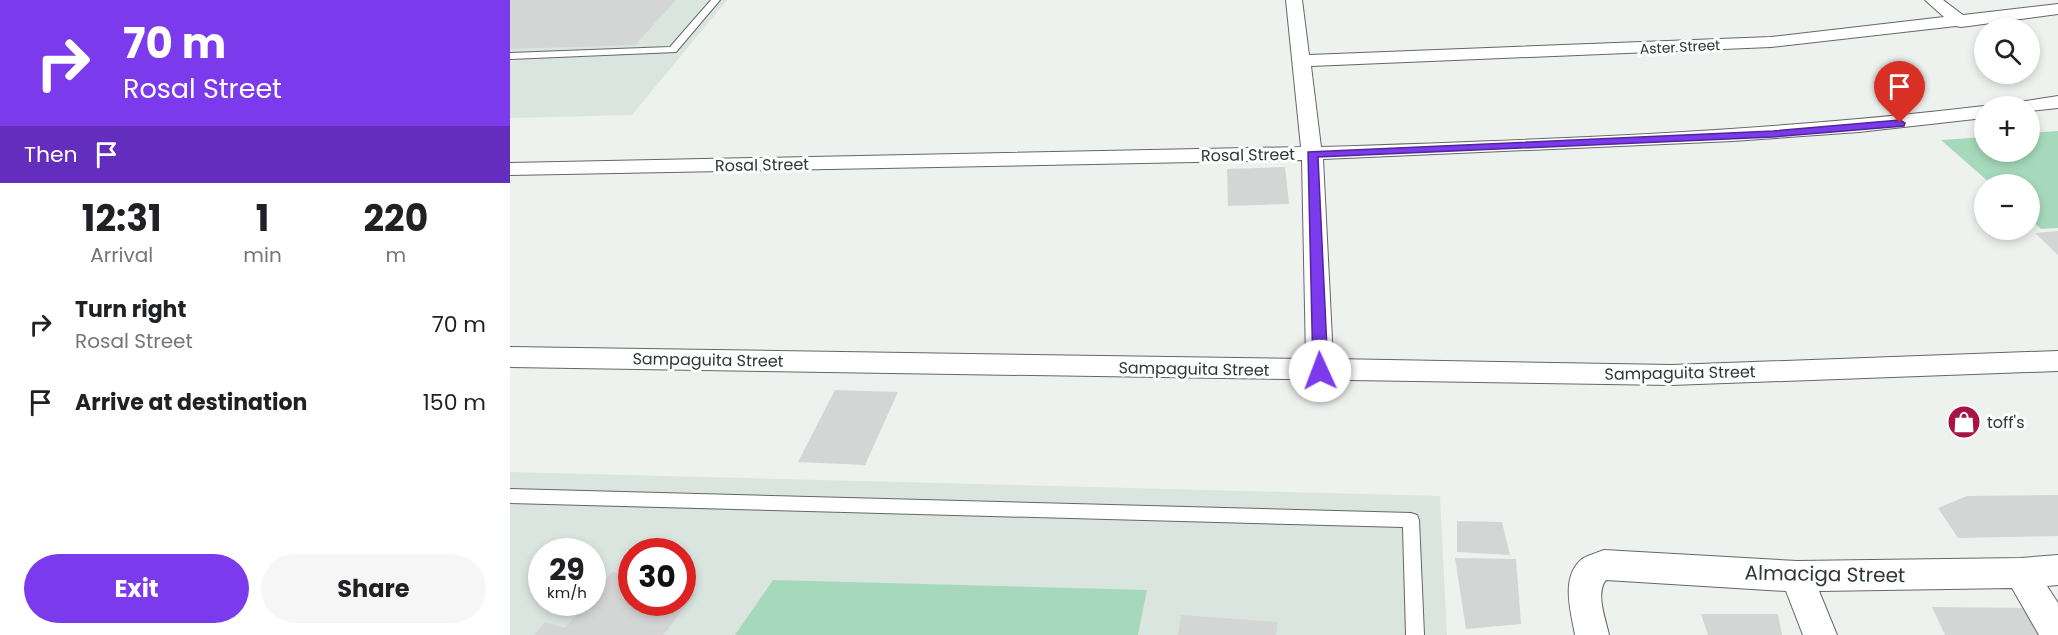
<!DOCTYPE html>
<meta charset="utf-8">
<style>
:root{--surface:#fff;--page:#f6f6f6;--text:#202124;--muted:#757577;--accent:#7c3aed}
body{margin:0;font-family:Poppins,sans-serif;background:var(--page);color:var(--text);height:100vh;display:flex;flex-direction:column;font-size:22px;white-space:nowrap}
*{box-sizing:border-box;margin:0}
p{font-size:20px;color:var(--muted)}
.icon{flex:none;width:33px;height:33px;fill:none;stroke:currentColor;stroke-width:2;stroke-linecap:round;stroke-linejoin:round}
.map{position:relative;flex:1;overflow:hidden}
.sheet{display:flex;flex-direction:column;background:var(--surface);width:510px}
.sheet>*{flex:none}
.hud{background:#7c3aed;color:#fff;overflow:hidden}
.controls{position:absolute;left:1464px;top:18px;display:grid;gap:12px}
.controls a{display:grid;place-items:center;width:66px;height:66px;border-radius:50%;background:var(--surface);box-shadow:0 3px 9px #0003;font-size:30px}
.speed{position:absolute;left:18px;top:538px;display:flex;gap:12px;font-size:30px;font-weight:700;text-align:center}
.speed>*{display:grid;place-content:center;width:78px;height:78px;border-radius:50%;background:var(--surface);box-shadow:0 3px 9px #0003;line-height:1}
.speed small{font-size:15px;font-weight:400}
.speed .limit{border:9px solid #d22;background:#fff;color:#111}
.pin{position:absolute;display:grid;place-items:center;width:51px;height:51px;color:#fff;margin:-62px -26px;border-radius:50% 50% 50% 0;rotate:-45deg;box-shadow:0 0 6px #0007}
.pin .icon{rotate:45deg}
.me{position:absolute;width:66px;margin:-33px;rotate:358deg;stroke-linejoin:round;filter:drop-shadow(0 0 4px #0008)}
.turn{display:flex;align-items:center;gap:21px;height:126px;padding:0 24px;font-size:27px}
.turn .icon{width:78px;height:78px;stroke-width:2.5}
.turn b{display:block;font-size:42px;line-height:51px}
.then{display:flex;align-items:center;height:57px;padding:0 24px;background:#0003;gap:12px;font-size:22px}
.eta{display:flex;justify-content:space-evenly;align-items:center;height:102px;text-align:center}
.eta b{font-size:36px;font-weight:700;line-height:42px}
.cta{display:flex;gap:12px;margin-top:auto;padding:12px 24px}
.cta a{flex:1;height:69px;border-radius:36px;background:var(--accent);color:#fff;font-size:24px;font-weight:700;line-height:69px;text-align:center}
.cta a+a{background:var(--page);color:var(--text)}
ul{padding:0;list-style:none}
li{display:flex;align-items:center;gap:18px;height:78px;padding:0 24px}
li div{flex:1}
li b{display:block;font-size:22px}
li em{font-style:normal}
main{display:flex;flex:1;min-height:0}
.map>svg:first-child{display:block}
.built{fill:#dae5df;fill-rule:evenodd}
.green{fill:#a6d9bb}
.building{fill:#d3d6d4}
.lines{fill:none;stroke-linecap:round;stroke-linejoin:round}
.service-casing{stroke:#646765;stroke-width:2}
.minor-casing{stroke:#646765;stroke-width:2}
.service{fill:#fff;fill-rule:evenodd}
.minor{fill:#fff;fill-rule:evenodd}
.route{fill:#7c3aed;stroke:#51269a;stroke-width:1.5}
.labels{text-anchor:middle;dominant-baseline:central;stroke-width:6;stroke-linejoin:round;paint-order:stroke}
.far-street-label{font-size:14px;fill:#343534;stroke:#fbfffd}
.street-label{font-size:16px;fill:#343534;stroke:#fbfffd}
.poi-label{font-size:16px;fill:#343534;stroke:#fbfffd;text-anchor:start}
.near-street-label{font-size:20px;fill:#343534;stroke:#fbfffd}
</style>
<main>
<section class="sheet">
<div class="hud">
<div class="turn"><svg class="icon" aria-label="right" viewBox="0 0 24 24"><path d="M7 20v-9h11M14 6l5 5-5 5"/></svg><div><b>70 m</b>Rosal Street</div></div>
<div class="then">Then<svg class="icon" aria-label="arrive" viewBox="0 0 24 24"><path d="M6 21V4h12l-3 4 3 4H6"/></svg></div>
</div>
<div class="eta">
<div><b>12:31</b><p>Arrival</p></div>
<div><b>1</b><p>min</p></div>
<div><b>220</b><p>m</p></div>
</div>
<ul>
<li><svg class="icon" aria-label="right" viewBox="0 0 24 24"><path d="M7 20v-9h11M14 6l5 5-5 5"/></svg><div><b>Turn right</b><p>Rosal Street</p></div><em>70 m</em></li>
<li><svg class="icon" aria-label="arrive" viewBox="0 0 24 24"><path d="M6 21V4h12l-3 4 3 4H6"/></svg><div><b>Arrive at destination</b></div><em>150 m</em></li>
</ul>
<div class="cta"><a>Exit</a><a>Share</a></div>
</section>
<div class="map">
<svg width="1548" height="635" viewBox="0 0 1548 635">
<rect width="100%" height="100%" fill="#eef2ef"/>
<g class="built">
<path d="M0 0H217L122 115 0 118Z"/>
<path d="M0 472 930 496 937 635H0ZM32 552H82V603H32ZM122 552H172V603H122Z"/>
</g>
<g class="green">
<path d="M1548 131V228L1531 229 1520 219V184H1481L1431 140 1474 137V152H1520V133Z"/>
<path d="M263 580 637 590 628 635H225Z"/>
</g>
<g class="building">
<path d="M0 0H166L125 45 0 49Z"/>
<path d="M775 167 779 204 718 206 717 169Z"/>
<path d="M1548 231V255L1525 233Z"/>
<path d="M325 390 388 392 355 465 288 462Z"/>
<path d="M1548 495V536L1448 538 1428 508 1457 496Z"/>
<path d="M947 521 992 522 1000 555 947 552Z"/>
<path d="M945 558 1006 559 1011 624 956 629Z"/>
<path d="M102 572 122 577V603H172V591L185 594 153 635H24L35 622 55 628 76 603H82V596Z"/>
<path d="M1422 607 1520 608 1535 635H1435Z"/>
<path d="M1191 614H1268L1272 635H1198Z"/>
<path d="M671 615 767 622 766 635H668Z"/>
</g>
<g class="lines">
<g class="service-casing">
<g id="service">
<path d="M201 0H210L166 52 0 59V53L160 47Z"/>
<path d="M0 489 901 513 907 515 909 520 914 635H896L893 527 0 503Z"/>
</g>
</g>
<g class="minor-casing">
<g id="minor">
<path d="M776 0H792L799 55 1261 37 1434 17 1415 0H1433L1453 15 1548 4V14L1451 27 1446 26 1261 47 801 66 811 147C1032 140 1254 132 1474 106H1476L1474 118 1349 132 1223 141 813 159 823 359 1161 365 1548 351V371L1161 385 0 367V347L796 359 792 160 0 175V163L791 147Z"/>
<path d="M1548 96V108L1520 111V106H1506L1509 102Z"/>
<path d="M1094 550 1287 561 1511 558 1548 555V585L1537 586 1548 603V635H1529L1502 588 1309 591 1327 635H1293L1276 591 1096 580C1085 593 1096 620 1099 635H1065C1061 612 1050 577 1072 559 1078 555 1087 553 1094 550Z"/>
</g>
</g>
<use href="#service" class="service"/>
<use href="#minor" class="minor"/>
</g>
<path class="route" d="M1390 120 1395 123 1394 126 1263 137 808 157 818 371 816 375H805L803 371 798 152 1263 131Z"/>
<defs>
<g id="shop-disc" transform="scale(1.725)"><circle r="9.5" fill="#a81347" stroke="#fbfffd"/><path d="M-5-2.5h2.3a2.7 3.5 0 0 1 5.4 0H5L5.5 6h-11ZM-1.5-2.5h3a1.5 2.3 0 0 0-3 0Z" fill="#fff"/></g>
</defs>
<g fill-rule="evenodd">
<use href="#shop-disc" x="1454" y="422"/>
</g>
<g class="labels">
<g class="far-street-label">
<text transform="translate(1170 47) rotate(-3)">Aster Street</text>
</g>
<g class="street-label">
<text transform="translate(738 155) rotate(-1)">Rosal Street</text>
<text transform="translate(252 165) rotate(-1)">Rosal Street</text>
<text transform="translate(198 360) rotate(1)">Sampaguita Street</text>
<text transform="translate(684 369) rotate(1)">Sampaguita Street</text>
<text transform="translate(1170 373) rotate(-1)">Sampaguita Street</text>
</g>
<g class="poi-label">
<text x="1477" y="422">toff's</text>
</g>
<g class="near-street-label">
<text transform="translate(1315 574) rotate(1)">Almaciga Street</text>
</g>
</g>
</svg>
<div class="controls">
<a><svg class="icon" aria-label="search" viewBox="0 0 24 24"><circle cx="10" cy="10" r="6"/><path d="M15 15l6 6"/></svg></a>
<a>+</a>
<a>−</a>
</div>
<div class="speed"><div>29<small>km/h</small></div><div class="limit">30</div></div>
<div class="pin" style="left:1390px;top:123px;background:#d93025"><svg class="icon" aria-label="arrive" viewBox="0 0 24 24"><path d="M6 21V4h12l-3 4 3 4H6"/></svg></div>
<svg class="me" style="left:810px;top:371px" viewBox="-20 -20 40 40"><circle r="19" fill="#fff"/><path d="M0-13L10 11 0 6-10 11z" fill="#7c3aed"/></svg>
</div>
</main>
